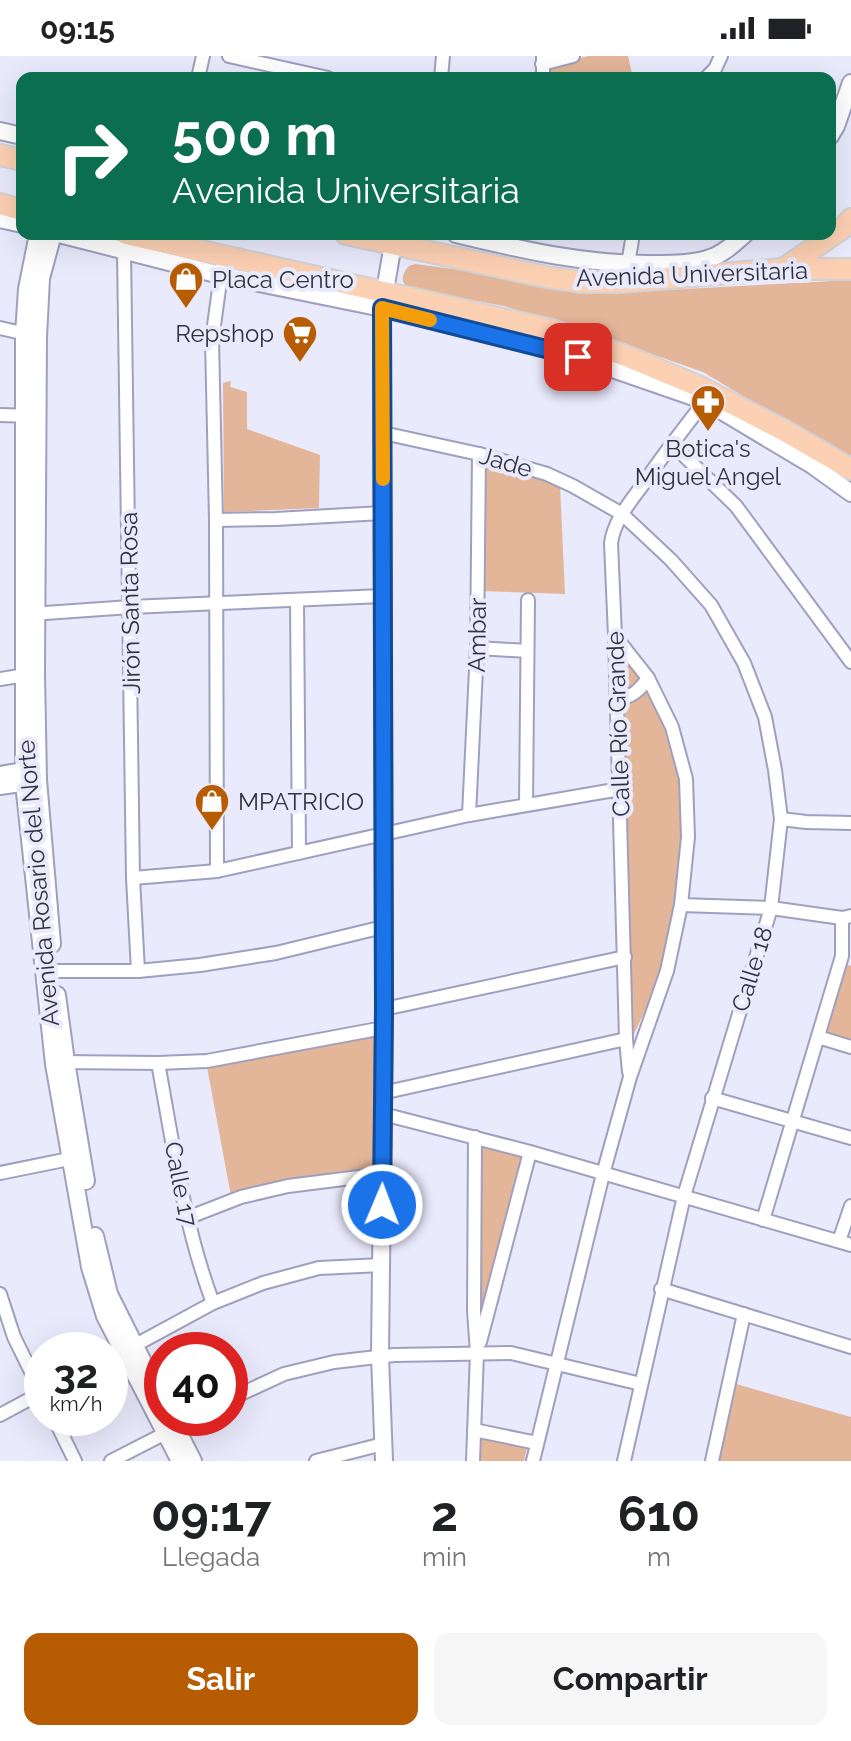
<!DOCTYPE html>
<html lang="es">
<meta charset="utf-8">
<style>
:root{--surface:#fff;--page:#f6f6f6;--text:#202124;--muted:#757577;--accent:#b85c03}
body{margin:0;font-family:Raleway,sans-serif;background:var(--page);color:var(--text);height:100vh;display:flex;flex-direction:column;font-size:30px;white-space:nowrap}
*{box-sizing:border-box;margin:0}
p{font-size:26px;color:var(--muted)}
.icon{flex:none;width:44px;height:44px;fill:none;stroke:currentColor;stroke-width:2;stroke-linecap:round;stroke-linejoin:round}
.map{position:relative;height:1405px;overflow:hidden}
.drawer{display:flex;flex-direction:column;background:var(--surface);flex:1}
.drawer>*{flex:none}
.hud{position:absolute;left:16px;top:16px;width:820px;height:168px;border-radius:16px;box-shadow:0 8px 32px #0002;background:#0b6e4f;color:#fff;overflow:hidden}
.speed{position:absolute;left:24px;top:1276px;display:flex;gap:16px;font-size:40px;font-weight:700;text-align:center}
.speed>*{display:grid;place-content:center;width:104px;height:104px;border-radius:50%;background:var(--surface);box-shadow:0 8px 32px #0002;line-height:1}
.speed small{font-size:20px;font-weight:400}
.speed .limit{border:12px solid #d22;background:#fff;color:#111}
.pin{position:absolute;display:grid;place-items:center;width:68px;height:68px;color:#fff;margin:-34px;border-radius:16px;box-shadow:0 4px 12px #0006}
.me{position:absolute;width:88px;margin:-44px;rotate:1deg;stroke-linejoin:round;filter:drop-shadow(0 0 6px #0008)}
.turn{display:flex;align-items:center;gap:28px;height:168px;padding:0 24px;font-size:36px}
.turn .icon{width:104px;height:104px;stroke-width:2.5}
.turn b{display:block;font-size:56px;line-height:68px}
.eta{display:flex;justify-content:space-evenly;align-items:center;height:136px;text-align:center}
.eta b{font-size:48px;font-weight:700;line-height:56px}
.button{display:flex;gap:16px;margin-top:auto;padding:16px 24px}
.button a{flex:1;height:92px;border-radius:16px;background:var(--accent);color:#fff;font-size:32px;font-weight:700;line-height:92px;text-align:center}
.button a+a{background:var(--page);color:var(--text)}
.status{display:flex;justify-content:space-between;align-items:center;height:56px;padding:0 40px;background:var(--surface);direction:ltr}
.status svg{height:22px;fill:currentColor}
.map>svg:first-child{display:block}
.green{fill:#e3b599}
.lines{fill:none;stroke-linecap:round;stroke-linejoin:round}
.minor-casing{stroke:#9fa0bd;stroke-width:16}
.tertiary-casing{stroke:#9fa0bd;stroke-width:20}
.primary-casing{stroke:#d2d2d5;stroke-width:24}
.minor{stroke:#fff;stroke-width:12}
.tertiary{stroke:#fff;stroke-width:16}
.primary{stroke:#fcd0b3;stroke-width:20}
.route-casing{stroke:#114b97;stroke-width:20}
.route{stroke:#1a73e8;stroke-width:14}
.slow{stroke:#f59e0b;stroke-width:14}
.labels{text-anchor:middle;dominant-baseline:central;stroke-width:8;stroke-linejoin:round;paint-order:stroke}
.street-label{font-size:24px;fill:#33333f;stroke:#eaeafd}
.poi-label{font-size:24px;fill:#33333f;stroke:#eaeafd;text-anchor:start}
</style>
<div class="status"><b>09:15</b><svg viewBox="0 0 49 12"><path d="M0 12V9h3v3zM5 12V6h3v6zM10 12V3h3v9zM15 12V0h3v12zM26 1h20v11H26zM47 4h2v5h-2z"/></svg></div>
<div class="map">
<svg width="851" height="1405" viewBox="0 0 851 1405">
<rect width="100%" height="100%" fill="#eaeafd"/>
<g class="green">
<path d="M589 0H628L633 22H550V8Z"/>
<path d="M415 208 626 236 851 224V405L703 316 606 282 504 250 407 232C400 224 402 218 409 210Z"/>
<path d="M231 325 230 331 247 336V373L320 399 319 452 224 456 223 327Z"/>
<path d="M484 405 560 429 565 538 482 535Z"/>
<path d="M619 594 647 629 668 674 681 729 683 780 675 848 662 912 652 940 630 986Z"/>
<path d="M845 908 851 910V986L822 978Z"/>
<path d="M367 977 376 983 378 1111 374 1116 321 1119 274 1127 231 1140 207 1011 255 1003Z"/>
<path d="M477 1085 525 1099 484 1256 476 1252Z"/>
<path d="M736 1328 851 1361V1405H717Z"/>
<path d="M479 1378 528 1388 524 1405H478Z"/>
</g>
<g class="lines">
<g class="minor-casing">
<g id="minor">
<path d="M229 0 328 22"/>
<path d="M543 0V22"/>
<path d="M542 8 573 0"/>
<path d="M198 22 203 0"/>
<path d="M441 22 443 0"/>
<path d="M706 22 715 13 721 0"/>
<path d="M126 187 124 196 133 822 138 915"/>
<path d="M628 208 633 178"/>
<path d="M0 272 31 279"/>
<path d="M0 359 33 360"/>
<path d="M383 377 479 398 547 418 573 430 622 458 671 504 711 549 744 607 765 661 775 714 781 763 771 852 684 1140 624 1405"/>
<path d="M672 388 736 450 851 606"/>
<path d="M216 464 276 463 382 457"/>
<path d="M297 545 299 797"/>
<path d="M31 558 130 551 383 540"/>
<path d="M477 592 527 595"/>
<path d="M0 623 32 618"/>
<path d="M617 644C633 640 639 635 648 622"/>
<path d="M526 749 528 544"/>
<path d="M469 759 477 592 479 398"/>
<path d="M781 763 806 766 851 767"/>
<path d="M217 815 216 464 212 284 222 211"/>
<path d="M133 822 217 815 469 759 620 733"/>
<path d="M681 849 771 852 842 862 851 860"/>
<path d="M44 915H138L200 909 276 897 383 871"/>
<path d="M384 953 625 901"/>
<path d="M818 981 851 991"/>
<path d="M61 1006 158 1007 207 1005 383 972"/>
<path d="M158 1007C173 1088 184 1170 213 1247"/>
<path d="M629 1016 626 983 615 580 611 487C614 464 631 445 644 427 663 399 684 372 705 345"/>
<path d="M382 1037 626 983"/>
<path d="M712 1042 851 1082"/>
<path d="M383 1058 530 1096 851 1189"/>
<path d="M0 1117 79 1101"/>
<path d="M187 1162 241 1141 288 1130 383 1118"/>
<path d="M763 1164 842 900V862"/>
<path d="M839 1185 851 1150"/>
<path d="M661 1233 851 1291"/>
<path d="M0 1238 14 1281 42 1338"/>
<path d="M480 1286 530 1096"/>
<path d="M130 1292 213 1247 263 1227 319 1212 382 1209"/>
<path d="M230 1343 284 1318 334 1306 394 1299 511 1297 641 1328"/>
<path d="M0 1359 41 1337"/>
<path d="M54 1362 75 1405"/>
<path d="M474 1374 537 1387"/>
<path d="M111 1405 195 1362"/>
<path d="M316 1405 383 1388"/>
<path d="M473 1405 477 1297 474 1255 475 1081"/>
<path d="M533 1405 603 1118 630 1021 667 915 681 849 688 781 686 723 672 671 648 622 615 580"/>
<path d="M712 1405 744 1258"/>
</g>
</g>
<g class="tertiary-casing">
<g id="tertiary">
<path d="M0 75 22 80"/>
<path d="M830 80 836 70 851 27"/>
<path d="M0 163 22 168"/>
<path d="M38 178 27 233 24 278V727L54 1008 90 1211 105 1260 180 1405"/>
<path d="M59 178 220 219 382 252 578 301 705 345 812 409 851 437"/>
<path d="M456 178C522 194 587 209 655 208 673 208 693 208 710 202 723 198 735 187 745 178"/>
<path d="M0 719 34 713"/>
<path d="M0 730 34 725"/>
<path d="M52 888 38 724 36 618 38 281 41 222 53 178"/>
<path d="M57 939 66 1006 86 1125"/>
<path d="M95 1180 109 1238 162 1344"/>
<path d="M171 1362 193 1405"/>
<path d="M384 1405 380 1300 384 953 382 252 393 188"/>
</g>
</g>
<g class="primary-casing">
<g id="primary">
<path d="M0 99 22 104"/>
<path d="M0 148 22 154"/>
<path d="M126 178 552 274 626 300 698 330 783 374 851 413"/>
<path d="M346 178 547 221 581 226H619L783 213H851"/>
<path d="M783 213 843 172 851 163"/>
</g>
</g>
<use href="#minor" class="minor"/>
<use href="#tertiary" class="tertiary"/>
<use href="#primary" class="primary"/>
</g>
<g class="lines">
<g class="route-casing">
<path id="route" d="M382 1149 384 953 382 252 578 301"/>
</g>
<use href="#route" class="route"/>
<path class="slow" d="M383 423 382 252 430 264"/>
</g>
<defs>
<g id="shop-pin" transform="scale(1.8)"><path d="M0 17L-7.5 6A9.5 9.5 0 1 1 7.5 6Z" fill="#b85c03" stroke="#eaeafd"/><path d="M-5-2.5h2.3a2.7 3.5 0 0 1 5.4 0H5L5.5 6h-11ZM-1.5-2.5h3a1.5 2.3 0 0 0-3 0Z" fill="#fff"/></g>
<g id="supermarket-pin" transform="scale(1.8)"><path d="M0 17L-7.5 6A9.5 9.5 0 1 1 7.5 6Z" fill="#b85c03" stroke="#eaeafd"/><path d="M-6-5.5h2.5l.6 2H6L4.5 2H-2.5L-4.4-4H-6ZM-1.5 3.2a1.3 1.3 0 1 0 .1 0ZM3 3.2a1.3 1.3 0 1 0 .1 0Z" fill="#fff"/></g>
<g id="pharmacy-pin" transform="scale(1.8)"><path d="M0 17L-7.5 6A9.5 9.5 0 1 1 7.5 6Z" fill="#b85c03" stroke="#eaeafd"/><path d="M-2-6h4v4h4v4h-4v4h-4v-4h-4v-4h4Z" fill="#fff"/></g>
</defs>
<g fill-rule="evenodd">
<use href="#shop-pin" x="186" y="223"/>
<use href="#supermarket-pin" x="300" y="277"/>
<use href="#pharmacy-pin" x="708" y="346"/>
<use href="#shop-pin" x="212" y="745"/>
</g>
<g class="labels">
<g class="street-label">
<text transform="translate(692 218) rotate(-2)">Avenida Universitaria</text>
<text transform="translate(506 406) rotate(16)">Jade</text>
<text transform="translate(130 547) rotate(-91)">Jirón Santa Rosa</text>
<text transform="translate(477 579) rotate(-89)">Ambar</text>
<text transform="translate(618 668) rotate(-92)">Calle Río Grande</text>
<text transform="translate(38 827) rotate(-95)">Avenida Rosario del Norte</text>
<text transform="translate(752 913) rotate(-73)">Calle 18</text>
<text transform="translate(181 1128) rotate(79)">Calle 17</text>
</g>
<g class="poi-label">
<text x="212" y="223">Placa Centro</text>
<text x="274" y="277" text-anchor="end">Repshop</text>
<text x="708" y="392" text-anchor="middle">Botica's<tspan x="708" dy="28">Miguel Angel</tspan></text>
<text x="238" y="745">MPATRICIO</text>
</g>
</g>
</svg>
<div class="speed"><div>32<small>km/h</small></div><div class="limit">40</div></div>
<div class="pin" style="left:578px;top:301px;background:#d93025"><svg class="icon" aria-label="arrive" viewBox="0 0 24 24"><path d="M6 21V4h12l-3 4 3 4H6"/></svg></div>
<svg class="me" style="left:382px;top:1149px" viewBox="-20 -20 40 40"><circle r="17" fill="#1a73e8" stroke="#fff" stroke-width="3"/><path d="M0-11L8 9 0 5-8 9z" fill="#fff"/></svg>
<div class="hud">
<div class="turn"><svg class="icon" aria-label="right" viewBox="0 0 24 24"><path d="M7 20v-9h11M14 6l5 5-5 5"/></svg><div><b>500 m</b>Avenida Universitaria</div></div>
</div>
</div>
<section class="drawer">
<div class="eta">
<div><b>09:17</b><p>Llegada</p></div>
<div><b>2</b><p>min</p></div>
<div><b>610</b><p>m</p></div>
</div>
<div class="button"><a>Salir</a><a>Compartir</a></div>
</section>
